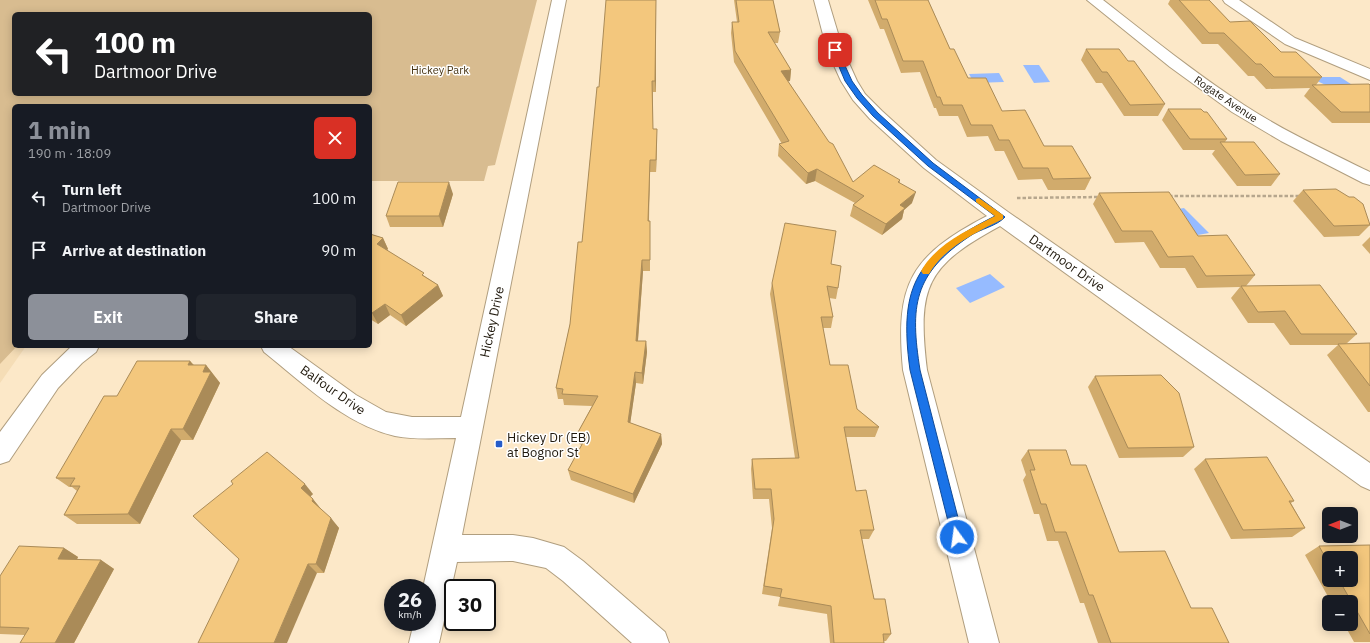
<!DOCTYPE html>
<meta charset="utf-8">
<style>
:root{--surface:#171b24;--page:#20242c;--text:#f1f3f6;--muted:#9ea1a6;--accent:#8c9099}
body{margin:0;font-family:"IBM Plex Sans",sans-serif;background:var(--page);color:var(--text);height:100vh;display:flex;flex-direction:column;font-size:15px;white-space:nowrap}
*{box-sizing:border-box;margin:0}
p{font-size:13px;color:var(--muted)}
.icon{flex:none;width:22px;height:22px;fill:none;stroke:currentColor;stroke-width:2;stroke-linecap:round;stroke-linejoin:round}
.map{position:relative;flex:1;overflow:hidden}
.side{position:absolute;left:12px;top:104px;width:360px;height:244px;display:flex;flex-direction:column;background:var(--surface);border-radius:6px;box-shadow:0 2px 10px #0003}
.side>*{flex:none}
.hud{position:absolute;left:12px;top:12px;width:360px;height:84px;border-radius:6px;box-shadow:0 2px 10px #0003;background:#202124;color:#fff;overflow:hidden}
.needle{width:26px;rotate:270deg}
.controls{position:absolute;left:1322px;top:507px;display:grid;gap:8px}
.controls a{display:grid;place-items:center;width:36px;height:36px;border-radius:6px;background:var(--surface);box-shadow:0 2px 10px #0003;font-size:20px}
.speed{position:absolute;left:384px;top:579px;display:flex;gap:8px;font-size:20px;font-weight:700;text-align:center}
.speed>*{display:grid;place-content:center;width:52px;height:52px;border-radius:50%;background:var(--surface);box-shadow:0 2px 10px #0003;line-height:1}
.speed small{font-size:10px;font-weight:400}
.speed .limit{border:2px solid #111;border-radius:6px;background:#fff;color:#111}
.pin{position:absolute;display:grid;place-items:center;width:34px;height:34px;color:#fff;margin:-17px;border-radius:8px;box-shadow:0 2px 6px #0006}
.me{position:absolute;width:44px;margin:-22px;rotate:346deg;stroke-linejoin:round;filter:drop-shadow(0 0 3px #0008)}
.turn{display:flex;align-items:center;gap:14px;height:84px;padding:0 16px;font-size:18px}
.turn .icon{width:52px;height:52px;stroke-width:2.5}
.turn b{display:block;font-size:28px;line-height:34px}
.round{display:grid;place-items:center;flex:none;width:42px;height:42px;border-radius:6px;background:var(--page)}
.summary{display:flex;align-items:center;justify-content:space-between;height:68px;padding:0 16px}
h1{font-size:24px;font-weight:800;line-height:30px;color:var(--accent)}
.button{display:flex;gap:8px;margin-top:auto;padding:8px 16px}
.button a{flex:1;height:46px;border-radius:6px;background:var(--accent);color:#fff;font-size:16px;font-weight:800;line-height:46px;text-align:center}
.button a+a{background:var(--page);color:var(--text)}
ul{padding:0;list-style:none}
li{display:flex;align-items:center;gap:12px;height:52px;padding:0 16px}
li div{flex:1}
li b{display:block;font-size:15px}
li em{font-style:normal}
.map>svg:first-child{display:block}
.built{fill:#f5ddb6}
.green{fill:#d8bc90;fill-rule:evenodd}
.water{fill:#96bbff}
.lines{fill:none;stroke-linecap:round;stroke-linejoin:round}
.minor-casing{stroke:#b09e7f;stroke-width:2}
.path{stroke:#b6a68d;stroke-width:2.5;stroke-dasharray:3.5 2;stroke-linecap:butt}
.minor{fill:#fff;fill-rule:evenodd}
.wall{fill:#d1ab6c;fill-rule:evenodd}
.shaded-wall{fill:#aa8b58}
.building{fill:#f3c77d;stroke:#aa8b58}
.route{fill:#1a73e8;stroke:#114b97}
.slow{fill:#f59e0b}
.poi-dot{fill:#265cc9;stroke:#fff;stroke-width:1.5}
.labels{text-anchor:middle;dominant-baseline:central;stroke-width:3;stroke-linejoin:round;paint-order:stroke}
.far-park-label{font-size:11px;fill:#453312;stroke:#fff}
.far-street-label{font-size:11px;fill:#20190d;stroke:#fff}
.street-label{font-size:13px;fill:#20190d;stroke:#fff}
.poi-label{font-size:13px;fill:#20190d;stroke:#fff;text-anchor:start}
</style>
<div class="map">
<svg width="1370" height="643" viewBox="0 0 1370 643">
<rect width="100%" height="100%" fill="#fce8c8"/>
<path class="built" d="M0 241 14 346H26L0 383Z"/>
<path class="green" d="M0 0H537L495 165 488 166 484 181H370V106H14V346H17L0 364ZM14 14H370V94H14Z"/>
<g class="water">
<path d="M1023 65H1039L1050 82 1034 83Z"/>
<path d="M999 73 1004 82 974 83 969 74Z"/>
<path d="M1320 77H1340L1354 86 1330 87 1317 81Z"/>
<path d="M1184 208 1209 233 1192 236 1168 211Z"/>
<path d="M990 274 1005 287 970 303 956 288Z"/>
</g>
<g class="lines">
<g class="minor-casing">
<g id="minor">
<path d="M552 0H566L462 535H513L533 538 564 547 583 561 665 632 669 643H632L563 581 546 568 513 561 457 562 439 643H409L414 622H427V588H423L456 438C436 438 415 440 395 436 344 424 303 383 264 352L261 346H288L356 395 386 412 412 417H461Z"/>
<path d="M814 0H828L843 50 857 81 865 94 882 111 936 160 1008 212 1370 463V490L1361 486 1000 226C926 266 917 287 927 370L999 643H969L903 370C895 284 910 256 987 216L924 168 870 119 853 100 841 81 827 50Z"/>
<path d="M1087 0H1103C1149 36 1195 73 1244 105 1284 131 1327 151 1370 172V185L1363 183 1281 141 1232 112 1170 67Z"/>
<path d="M1223 0H1239L1295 38 1370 69V80L1285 44 1225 3Z"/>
<path d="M72 346H99L96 352 82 363 58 388 9 461 0 464V432L42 375Z"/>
</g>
</g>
<g class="path">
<path d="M1169 196H1300"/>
<path d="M1017 198 1100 197"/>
</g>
<use href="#minor" class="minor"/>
</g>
<g class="wall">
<path d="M656 0V92H653V129L657 141 656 172H650L649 221 650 232V271H643L638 341H646L647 352 643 384 636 383 630 423 661 434 662 444 634 503 571 480 568 470 582 445 579 444 577 434 592 406 564 405 563 399H558L556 388 570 324 582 242 599 87Z"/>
<path d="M734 0H773L780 32 778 43H774L791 70 790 81H788L853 182 900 180V183L912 203 904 210 902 219 882 235 850 216 853 205 855 203 815 181 806 184 778 156 779 144H782L734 62 731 33 732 22H737Z"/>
<path d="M868 0H928L950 49 968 78 1002 111 1044 146 1091 178 1085 190H1048L1042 179 1018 180 1004 151H995L988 136 967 137 958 116H939L936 108H934L920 72 901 73 884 29H880Z"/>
<path d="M1170 0H1209L1230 22 1322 77 1316 85H1370V123H1332L1304 96 1310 88 1266 89 1254 76H1248L1218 44H1202L1168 4Z"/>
<path d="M1086 49 1128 61 1165 104 1158 116H1124L1102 83H1096L1081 60Z"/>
<path d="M1168 109 1227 139 1225 142 1280 174 1271 186H1237L1212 154 1215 150H1183L1162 120Z"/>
<path d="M1303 190 1370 224V225L1359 236 1324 237 1293 201Z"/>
<path d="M1099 193 1198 236 1255 275 1246 286 1357 334 1346 344 1370 343V412H1368L1327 355 1338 345H1290L1274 323H1248L1231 298 1240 287 1197 288 1185 268H1160L1144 242 1115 243 1093 204Z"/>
<path d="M453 194 443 227H390L386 216Z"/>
<path d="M370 234 383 238 388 249 387 250 426 277 438 285 443 296 406 326 390 315 378 324 370 319Z"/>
<path d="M1370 237V254L1362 245Z"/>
<path d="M831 264 838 288 836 299 829 298 833 317 831 328H823L830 365 857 409 879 427 875 437H846L856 491 874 530 869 539H862L874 599 891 634 886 641H884V643H830L827 614 778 606 780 597 762 594 772 528 769 499H753L751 469 752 459 795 458 770 294 772 283Z"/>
<path d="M190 361 194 365H206L220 383 193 440H181L140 524H77L64 515 77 491 72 487H69L56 478 117 396Z"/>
<path d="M1095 376 1194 447 1183 457 1119 458 1088 387Z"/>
<path d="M1028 450 1071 465 1119 552 1191 608 1229 643H1098L1084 603H1080L1058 541H1047L1039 514H1034L1023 480 1026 475 1021 460Z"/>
<path d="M1205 459 1294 501 1291 503 1305 528 1292 537 1231 539 1194 469Z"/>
<path d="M233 484 313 494 310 496 321 509 339 528 324 573H317L239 559Z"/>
<path d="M1370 545V642H1354L1344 624H1351V602H1331L1305 555 1319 546ZM1329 558 1351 580H1329Z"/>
<path d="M64 548 78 557 77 560H101L114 569 74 643H20L25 635 0 634V576Z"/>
</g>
<g class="shaded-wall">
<path d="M656 0V92L655 81Z"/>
<path d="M791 70 790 81 780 82 781 71Z"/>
<path d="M657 129V141L656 172V160Z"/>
<path d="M650 160V172L648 232V221Z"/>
<path d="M817 169 815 181 806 184 808 173Z"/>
<path d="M449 182 453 194 443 227 439 216Z"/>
<path d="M916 192 912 203 904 210 902 219 882 235 886 224 900 205Z"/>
<path d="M383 238 388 249 382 255 377 244Z"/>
<path d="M642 260 643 271 637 352 636 341Z"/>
<path d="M438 285 443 296 406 326 401 315Z"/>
<path d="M385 304 390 315 378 324 372 313Z"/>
<path d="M646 341 647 352 643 384 642 373Z"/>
<path d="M190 361 199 372 188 365Z"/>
<path d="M206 365 220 383 193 440 183 429 203 372Z"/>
<path d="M635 372 636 383 629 432 628 422Z"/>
<path d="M171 429 181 440 140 524 128 514Z"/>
<path d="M661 434 662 444 634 503 633 494Z"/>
<path d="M305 484 313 494 309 498 301 488Z"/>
<path d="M313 499 321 509 320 510 312 501Z"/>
<path d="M331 518 339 528 324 573 316 564Z"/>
<path d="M64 548 78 557 72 568 58 559Z"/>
<path d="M101 560 114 569 74 643H55Z"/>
<path d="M308 564 317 573 287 643H274Z"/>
</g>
<g class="building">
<path d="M606 0H656L655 81H652L653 129H657L656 160H650L648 221H650V260H642L636 341H646L642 373 635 372 628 422 661 434 633 494 568 470 586 437 577 434 598 396 562 394 563 389 556 388 570 324 578 242H582L597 87H599Z"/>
<path d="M736 0H773L780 32H768L791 70 781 71 829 142 833 144 853 182 874 165 900 180 898 182 916 192 900 205 905 208 886 224 853 205 864 196 817 169 808 173 779 144 789 141 735 51 732 22H739Z"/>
<path d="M875 0H928L950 49H954L968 78H986L1002 111 1025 110 1044 146H1072L1091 178 1053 179 1048 168H1023L1009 140H999L992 125H971L962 105H943L940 97H937L923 61H903L887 19H882Z"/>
<path d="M1179 0H1209L1230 22 1250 21 1281 52H1296L1322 77H1274L1261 64H1256L1224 33H1209Z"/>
<path d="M1086 49H1119L1128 61H1134L1165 104 1130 105 1107 72H1102Z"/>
<path d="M1369 84 1370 85V112H1341L1312 85Z"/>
<path d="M1168 109H1201L1204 112H1207L1227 139H1190Z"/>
<path d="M1220 142H1254L1280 174 1245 175Z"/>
<path d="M398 182H449L439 216H386Z"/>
<path d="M1336 189 1349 197H1354L1363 204 1370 225 1334 226 1303 190Z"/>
<path d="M1169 192 1198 236 1227 235 1255 275 1206 276 1193 256 1168 257 1152 231H1122L1099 193Z"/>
<path d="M785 223 836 231 831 264 841 266 838 288 827 286 833 317H821L830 365H848L857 409 879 427H844L856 491 866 490 874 530H860L874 599H885L891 634H883L884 643H834L831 606 780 597 782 589 764 586 774 519 771 489H755L752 459 799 458 772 283Z"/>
<path d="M370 234 383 238 377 244 424 273 422 275 438 285 401 315 385 304 372 313 370 311Z"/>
<path d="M1320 285 1357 334H1301L1285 311 1258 312 1241 286Z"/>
<path d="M1370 343V386L1338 344Z"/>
<path d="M137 361H190L188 365H206L203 372H211L183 429H171L128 514 64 515 80 486H70L75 478H56L104 396H117Z"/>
<path d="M1161 375 1179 393 1194 447 1128 448 1095 376Z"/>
<path d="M1028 450H1066L1071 465H1086L1119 552 1165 551 1191 608H1212L1229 643H1111L1093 595H1089L1066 532H1055L1046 504H1041L1030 470H1035Z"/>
<path d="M267 452 305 484 301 488 313 499 312 501 331 518 316 564H308L274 643H277H198L239 559 193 516 233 484 231 481Z"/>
<path d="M1267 457 1294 501H1289L1305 528 1243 530 1205 459Z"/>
<path d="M1370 545V634L1339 580H1351V558H1329V564L1319 546Z"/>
<path d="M19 546 64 548 58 559 101 560 55 643H20L29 628 0 627V576Z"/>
</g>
<path class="route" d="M832 48H837L852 81 862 95 878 113 933 163 1005 217C997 226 980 229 970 236 913 274 910 306 920 370L963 537 961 541 957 542 953 541 952 537 910 370C898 283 918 255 995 216L928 166 873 116 857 98 845 81 832 50Z"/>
<path class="slow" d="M979 198 1003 215V219C977 232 944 247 929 274H923L921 271C936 244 968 230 995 216L976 202V199Z"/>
<rect class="poi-dot" x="495" y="440" width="8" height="8" rx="2"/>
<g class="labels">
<g class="far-park-label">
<text x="440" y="70">Hickey Park</text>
</g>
<g class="far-street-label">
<text transform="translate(1226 99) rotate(34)">Rogate Avenue</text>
</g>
<g class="street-label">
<text transform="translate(1067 263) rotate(35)">Dartmoor Drive</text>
<text transform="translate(492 322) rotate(-78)">Hickey Drive</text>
<text transform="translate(333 390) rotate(35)">Balfour Drive</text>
</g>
<g class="poi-label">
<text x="507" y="437">Hickey Dr (EB)<tspan x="507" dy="15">at Bognor St</tspan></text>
</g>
</g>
</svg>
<div class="controls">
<a><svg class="needle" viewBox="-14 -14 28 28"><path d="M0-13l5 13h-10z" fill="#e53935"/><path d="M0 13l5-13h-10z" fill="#9ea1a6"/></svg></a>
<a>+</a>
<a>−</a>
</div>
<div class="speed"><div>26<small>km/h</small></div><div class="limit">30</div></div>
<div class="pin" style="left:835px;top:50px;background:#d93025"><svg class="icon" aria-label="arrive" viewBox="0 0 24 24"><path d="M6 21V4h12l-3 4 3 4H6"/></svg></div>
<svg class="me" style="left:957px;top:537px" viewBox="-20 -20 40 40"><circle r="17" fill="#1a73e8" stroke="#fff" stroke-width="3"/><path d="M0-11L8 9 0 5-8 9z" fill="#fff"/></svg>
<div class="hud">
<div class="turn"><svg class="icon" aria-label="left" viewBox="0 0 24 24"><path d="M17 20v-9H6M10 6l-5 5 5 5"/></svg><div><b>100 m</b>Dartmoor Drive</div></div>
</div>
<section class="side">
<div class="summary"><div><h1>1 min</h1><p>190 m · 18:09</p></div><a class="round" style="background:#d93025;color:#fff"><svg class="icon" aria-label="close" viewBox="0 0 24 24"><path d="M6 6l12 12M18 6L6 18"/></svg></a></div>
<ul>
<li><svg class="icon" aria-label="left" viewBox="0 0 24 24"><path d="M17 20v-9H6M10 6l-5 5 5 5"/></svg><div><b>Turn left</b><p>Dartmoor Drive</p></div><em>100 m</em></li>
<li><svg class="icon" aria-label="arrive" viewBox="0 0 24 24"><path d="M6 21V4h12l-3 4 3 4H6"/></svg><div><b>Arrive at destination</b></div><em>90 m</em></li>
</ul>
<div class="button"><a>Exit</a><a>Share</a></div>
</section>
</div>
